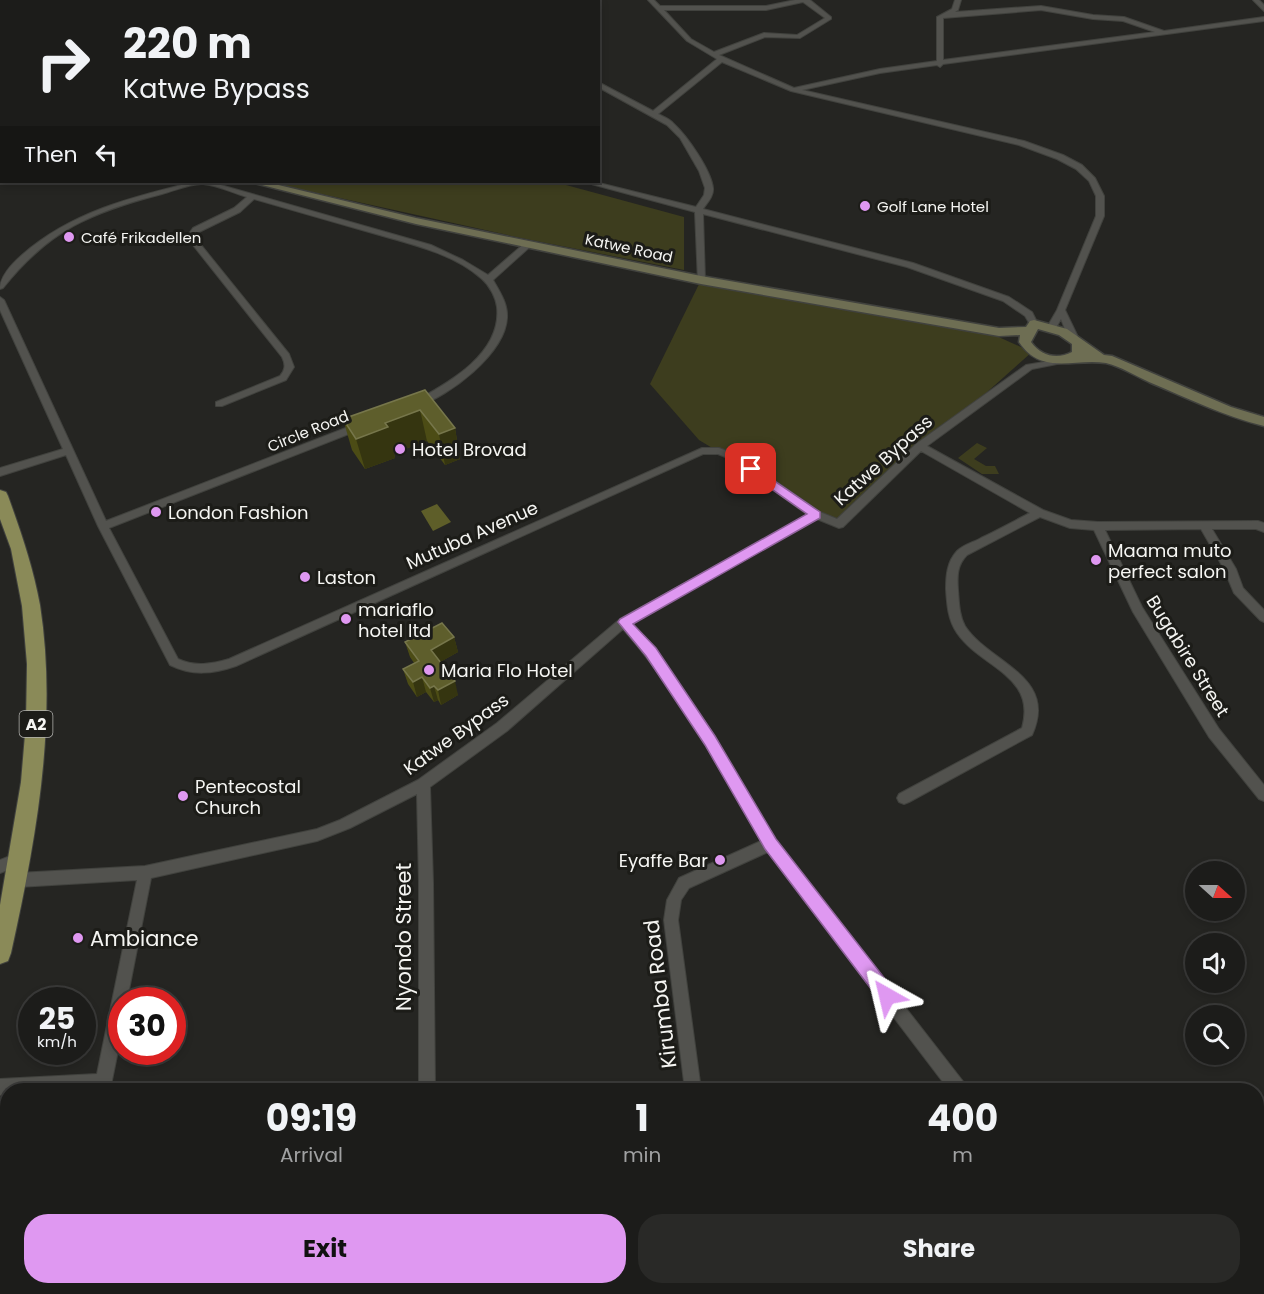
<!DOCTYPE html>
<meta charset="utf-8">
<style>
:root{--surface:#1c1c1a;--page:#292927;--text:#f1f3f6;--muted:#a0a1a2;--line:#3a3a39;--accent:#df98f1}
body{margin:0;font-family:Poppins,sans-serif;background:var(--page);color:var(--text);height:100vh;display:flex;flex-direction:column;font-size:22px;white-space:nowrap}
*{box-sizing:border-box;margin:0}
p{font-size:20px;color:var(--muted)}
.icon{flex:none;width:33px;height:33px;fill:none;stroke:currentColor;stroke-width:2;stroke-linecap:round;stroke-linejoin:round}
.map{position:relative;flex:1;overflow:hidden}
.side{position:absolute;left:0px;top:1083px;width:1264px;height:212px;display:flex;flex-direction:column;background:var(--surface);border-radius:24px 24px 0 0;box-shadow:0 3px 9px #0003,0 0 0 2px var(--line)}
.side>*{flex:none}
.hud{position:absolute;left:0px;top:0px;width:600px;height:183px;box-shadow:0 3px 9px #0003,0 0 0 2px var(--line);background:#1c1c1a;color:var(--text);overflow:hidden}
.needle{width:39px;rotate:111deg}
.buttons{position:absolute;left:1185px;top:861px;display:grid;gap:12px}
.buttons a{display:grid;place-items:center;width:60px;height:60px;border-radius:50%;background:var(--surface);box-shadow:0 3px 9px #0003,0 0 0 2px var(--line);font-size:30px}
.speed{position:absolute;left:18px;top:987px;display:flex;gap:12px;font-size:30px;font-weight:700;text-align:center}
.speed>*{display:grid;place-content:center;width:78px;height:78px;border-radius:50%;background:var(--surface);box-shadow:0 3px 9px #0003,0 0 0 2px var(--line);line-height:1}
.speed small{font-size:15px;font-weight:400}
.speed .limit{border:9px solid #d22;background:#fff;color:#111}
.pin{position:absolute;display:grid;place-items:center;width:51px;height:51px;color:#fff;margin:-26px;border-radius:12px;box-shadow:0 3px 9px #0006}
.me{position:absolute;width:66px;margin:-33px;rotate:323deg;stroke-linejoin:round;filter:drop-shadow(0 0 4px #0008)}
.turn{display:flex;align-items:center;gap:21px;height:126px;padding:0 24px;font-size:27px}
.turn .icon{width:78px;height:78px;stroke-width:2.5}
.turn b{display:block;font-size:42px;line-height:51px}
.then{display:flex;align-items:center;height:57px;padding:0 24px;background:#0003;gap:12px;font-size:22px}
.eta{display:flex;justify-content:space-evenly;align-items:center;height:102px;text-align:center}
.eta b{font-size:36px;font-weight:700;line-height:42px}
.primary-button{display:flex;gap:12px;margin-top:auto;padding:12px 24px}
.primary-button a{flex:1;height:69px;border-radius:24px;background:var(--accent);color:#111;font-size:24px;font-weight:700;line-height:69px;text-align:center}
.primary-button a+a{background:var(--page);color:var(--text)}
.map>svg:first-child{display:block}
.green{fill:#3d3d1e}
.water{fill:#5e5e29}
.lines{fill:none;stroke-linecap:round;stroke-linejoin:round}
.street-casing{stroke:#41423e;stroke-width:2}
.secondary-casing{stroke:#41423e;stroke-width:3}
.primary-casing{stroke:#41423e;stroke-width:2}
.street{fill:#52524e;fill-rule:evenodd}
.secondary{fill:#6e6e53;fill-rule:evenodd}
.primary{fill:#8a8a58;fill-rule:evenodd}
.wall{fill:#4c4c15}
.shaded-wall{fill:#353510}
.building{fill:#5e5e2c;stroke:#76764b;stroke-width:1.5}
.route{fill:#df98f1;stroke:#91639d;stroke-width:1.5}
.poi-dot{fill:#df98f1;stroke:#1c1c18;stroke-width:2}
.labels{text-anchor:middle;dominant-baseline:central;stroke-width:6;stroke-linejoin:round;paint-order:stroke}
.far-poi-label{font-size:15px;fill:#f5f5f2;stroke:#1c1c18;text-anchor:start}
.far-street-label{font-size:15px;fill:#f5f5f2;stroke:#1c1c18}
.shield{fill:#1c1c18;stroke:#b4b4b1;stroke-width:1.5}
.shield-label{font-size:16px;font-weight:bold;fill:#f5f5f2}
.poi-label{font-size:18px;fill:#f5f5f2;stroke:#1c1c18;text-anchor:start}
.street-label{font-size:18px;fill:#f5f5f2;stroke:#1c1c18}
.near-street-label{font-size:21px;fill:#f5f5f2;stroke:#1c1c18}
.near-poi-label{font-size:21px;fill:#f5f5f2;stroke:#1c1c18;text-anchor:start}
</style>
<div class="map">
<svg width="1264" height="1294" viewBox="0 0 1264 1294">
<rect width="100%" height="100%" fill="#252522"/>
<g class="green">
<path d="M267 182H555L684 217V270L521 238Z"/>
<path d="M701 280 981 329 1032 352 839 524 699 440 650 384Z"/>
<path d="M977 443 987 448 974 459 986 466H995L999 474H982L958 458Z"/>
</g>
<path class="water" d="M437 504 451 522 433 531 421 511Z"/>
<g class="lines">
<g class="street-casing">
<g id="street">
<path d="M44 0H52L41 2Z"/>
<path d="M331 0H339L329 2Z"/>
<path d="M429 0H435L437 2H430Z"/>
<path d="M648 0H654L660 6H766L795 0H810L831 17V19L800 38 765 37 719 55 794 88 880 69 937 61V17L952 9 955 0H961L958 10 955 12 1041 6 1093 15 1124 17 1164 31 1264 17V21L943 64 940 67 937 65 880 73 802 90 1024 141 1063 155 1082 165 1095 178 1104 196V216L1065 310 1078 337 1073 340 1068 337 1061 319 1054 331H1048L1046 329 1057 310 1096 216V196L1089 181 1076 169 1057 159 1019 145 791 91 722 62 658 114C664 117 670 119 674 124 687 136 711 170 713 188 714 196 707 203 703 209L913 263 1009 297 1032 312 1038 324 1034 327 1031 326 1025 316 1003 301 907 267 703 214 705 280 698 282 695 212 584 182H595L696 207 704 195 705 188 699 171 680 138 667 125 598 87V82L653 111 717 59 687 41ZM803 2 825 18 797 35 764 33 714 52 691 39 664 10H766ZM1041 10 1093 19 1123 21 1155 32 943 60V18Z"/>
<path d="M1253 0H1259L1264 5V11Z"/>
<rect x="0" y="9" width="2" height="4"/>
<path d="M194 182H210L431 245 463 260 488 275 526 242 533 244 493 280C500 292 508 304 507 318 505 354 449 396 418 406L415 405V401C450 382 502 353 497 307 496 298 490 286 482 279 452 252 406 243 369 232 330 221 292 210 254 199L240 212 199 232 196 235 197 240 289 354 294 367 286 380 222 406H216V402L280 376C285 370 286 365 282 357L189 240 188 235 193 228 234 208 247 197C233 193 217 185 203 184 191 183 174 191 162 194 92 212 49 230 3 288L0 289C0 276 12 264 22 255 71 212 132 197 194 182Z"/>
<path d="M0 297 4 300 106 521 356 424H364L365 426 364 428 109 528 178 659C195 667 212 664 229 659L702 448H719L738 455 820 512 837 519 916 444 1026 365 1062 359V363L1032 369 927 446 1043 510 1071 520 1098 522 1258 521 1264 523V532L1256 529H1212L1236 569 1243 588 1264 610V622L1260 620 1234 593 1224 569 1201 529 1105 530 1142 607 1219 729 1264 785V801L1259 799 1209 737 1133 612 1094 530 1070 528 1040 517 967 555C957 565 957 576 958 590 959 602 959 615 965 626 989 663 1059 676 1032 735L909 802 904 804 899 802 897 798 899 794 1022 728C1037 675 981 668 957 633 948 620 947 605 946 589 946 575 947 562 957 551 963 545 974 542 981 538 998 530 1014 521 1030 513L921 451 843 527 839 528 817 519 632 623 655 649 715 737 775 840 965 1084 967 1090H949L768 852 689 888 681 900 678 920 701 1090H685L664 920 667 900 679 878 761 841C719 769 679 692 623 629L507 731 430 787 433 883 435 1090H419V883L417 794 350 828 317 841 151 878 127 1000H122V1031L110 1090H8V1095H0V1079L97 1074 137 880 18 887 13 885 11 880 13 875 18 873 145 866 317 829 340 820 418 780 497 723 620 619 808 515 730 459 718 454H703L236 666C213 674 192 676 170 665L98 526 66 455 0 476V468L63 449 0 310Z"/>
<path d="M20 852 25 853 27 858 25 863 0 873V860Z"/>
<path d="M1264 1145V1175L1257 1170V1148Z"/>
<path d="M55 1287H73L71 1294H53Z"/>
<rect x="418" y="1287" width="18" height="7"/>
<path d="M711 1287H729L730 1294H712Z"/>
<path d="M1020 1287H1038L1040 1294H1022Z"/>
</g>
</g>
<g class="secondary-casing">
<g id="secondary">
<path d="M0 112H2V119L0 118Z"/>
<path d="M250 182H266L416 218 701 276 999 328 1026 327 1030 321 1034 320 1067 329 1104 355 1112 356 1231 407 1264 417V426C1224 416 1187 398 1149 382 1136 376 1120 366 1106 363 1073 358 1042 376 1019 342L1020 335 999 336 701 284 416 224ZM1038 329 1059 335 1072 344V352C1057 360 1041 356 1031 342Z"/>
</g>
</g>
<g class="primary-casing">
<path id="primary" d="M0 490 6 492 8 496C21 532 33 567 40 605 58 721 36 840 11 953L8 961 0 964V905L21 782 26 723 27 664 22 606 11 549 0 519Z"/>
</g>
<use href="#street" class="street"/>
<use href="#secondary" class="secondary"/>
<use href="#primary" class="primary"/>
</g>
<g class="wall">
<path d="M425 390 455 428 460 459 445 465 427 441 394 453 395 458 365 469 352 450 343 419Z"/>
<path d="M454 637 458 652 440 662 458 695 441 705 438 700 434 702 426 692 417 697 408 684 403 669 414 663 410 657 405 642Z"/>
</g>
<g class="shaded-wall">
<path d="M420 410 427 441 394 453 395 458 365 469 356 439 385 423Z"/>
<path d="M455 428 460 459 445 465 439 434Z"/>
<path d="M454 637 458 652 435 665 431 650Z"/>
<path d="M422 677 426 692 417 697 413 682Z"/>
<path d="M455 681 458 695 441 705 438 690Z"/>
<path d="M434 686 438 700 434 702 430 688Z"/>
</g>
<g class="building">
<path d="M425 390 455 428 439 434 420 410 385 423 388 427 356 439 343 419Z"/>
<path d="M442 623 454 637 431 650 455 681 438 690 434 686 430 688 422 677 413 682 403 669 419 661 405 642Z"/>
</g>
<path class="route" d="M751 465 820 512V518L633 624 656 648 715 736 776 839 893 989 895 996 893 1002 887 1004 881 1002 765 849 705 745 646 656 618 622 620 619 807 514 746 471 745 469Z"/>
<g class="poi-dot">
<circle cx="865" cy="206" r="6"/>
<circle cx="69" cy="237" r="6"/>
<circle cx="400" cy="449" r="6"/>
<circle cx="156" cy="512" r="6"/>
<circle cx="1096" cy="560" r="6"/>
<circle cx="305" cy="577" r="6"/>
<circle cx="346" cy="619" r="6"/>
<circle cx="429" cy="670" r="6"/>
<circle cx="183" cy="796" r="6"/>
<circle cx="720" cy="860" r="6"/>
<circle cx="78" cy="938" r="6"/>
</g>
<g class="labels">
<g class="far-poi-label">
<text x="877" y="206">Golf Lane Hotel</text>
<text x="81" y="237">Café Frikadellen</text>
</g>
<g class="far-street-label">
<text transform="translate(629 248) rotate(12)">Katwe Road</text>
<text transform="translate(308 431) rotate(-22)">Circle Road</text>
</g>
<rect class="shield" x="19.5" y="711" width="33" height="26" rx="4.5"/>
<g class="shield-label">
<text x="36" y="724">A2</text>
</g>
<g class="poi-label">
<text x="412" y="449">Hotel Brovad</text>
<text x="168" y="512">London Fashion</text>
<text x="1108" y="550">Maama muto<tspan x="1108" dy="21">perfect salon</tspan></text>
<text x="317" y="577">Laston</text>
<text x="358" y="609">mariaflo<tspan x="358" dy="21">hotel ltd</tspan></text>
<text x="441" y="670">Maria Flo Hotel</text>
<text x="195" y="786">Pentecostal<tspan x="195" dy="21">Church</tspan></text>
<text x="708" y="860" text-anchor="end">Eyaffe Bar</text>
</g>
<g class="street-label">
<text transform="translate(883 460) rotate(-42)">Katwe Bypass</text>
<text transform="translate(472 535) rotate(-24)">Mutuba Avenue</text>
<text transform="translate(1188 656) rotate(58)">Bugabire Street</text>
<text transform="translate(456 734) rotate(-36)">Katwe Bypass</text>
</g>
<g class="near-street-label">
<text transform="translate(403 937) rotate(-90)">Nyondo Street</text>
<text transform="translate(660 994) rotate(-97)">Kirumba Road</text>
</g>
<g class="near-poi-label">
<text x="90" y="938">Ambiance</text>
</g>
</g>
</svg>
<div class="buttons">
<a><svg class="needle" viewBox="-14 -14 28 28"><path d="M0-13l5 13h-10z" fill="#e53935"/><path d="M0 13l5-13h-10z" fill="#a0a1a2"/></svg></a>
<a><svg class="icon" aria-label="sound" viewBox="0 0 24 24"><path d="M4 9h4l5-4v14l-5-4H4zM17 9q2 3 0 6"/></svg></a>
<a><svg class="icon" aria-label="search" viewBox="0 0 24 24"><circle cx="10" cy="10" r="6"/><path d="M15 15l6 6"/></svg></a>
</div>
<div class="speed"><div>25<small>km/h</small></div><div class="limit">30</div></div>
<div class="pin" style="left:751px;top:469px;background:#d93025"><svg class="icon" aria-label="arrive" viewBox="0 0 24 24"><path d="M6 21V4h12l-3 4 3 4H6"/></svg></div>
<svg class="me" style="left:887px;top:996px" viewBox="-20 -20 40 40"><path d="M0-17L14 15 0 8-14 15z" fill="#df98f1" stroke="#fff" stroke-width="4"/></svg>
<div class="hud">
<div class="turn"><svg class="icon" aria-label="right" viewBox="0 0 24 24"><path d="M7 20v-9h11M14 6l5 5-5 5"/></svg><div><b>220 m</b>Katwe Bypass</div></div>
<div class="then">Then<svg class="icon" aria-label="left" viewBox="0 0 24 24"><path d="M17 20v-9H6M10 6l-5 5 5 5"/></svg></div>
</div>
<section class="side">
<div class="eta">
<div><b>09:19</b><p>Arrival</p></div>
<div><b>1</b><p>min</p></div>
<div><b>400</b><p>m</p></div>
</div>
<div class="primary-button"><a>Exit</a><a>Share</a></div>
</section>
</div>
